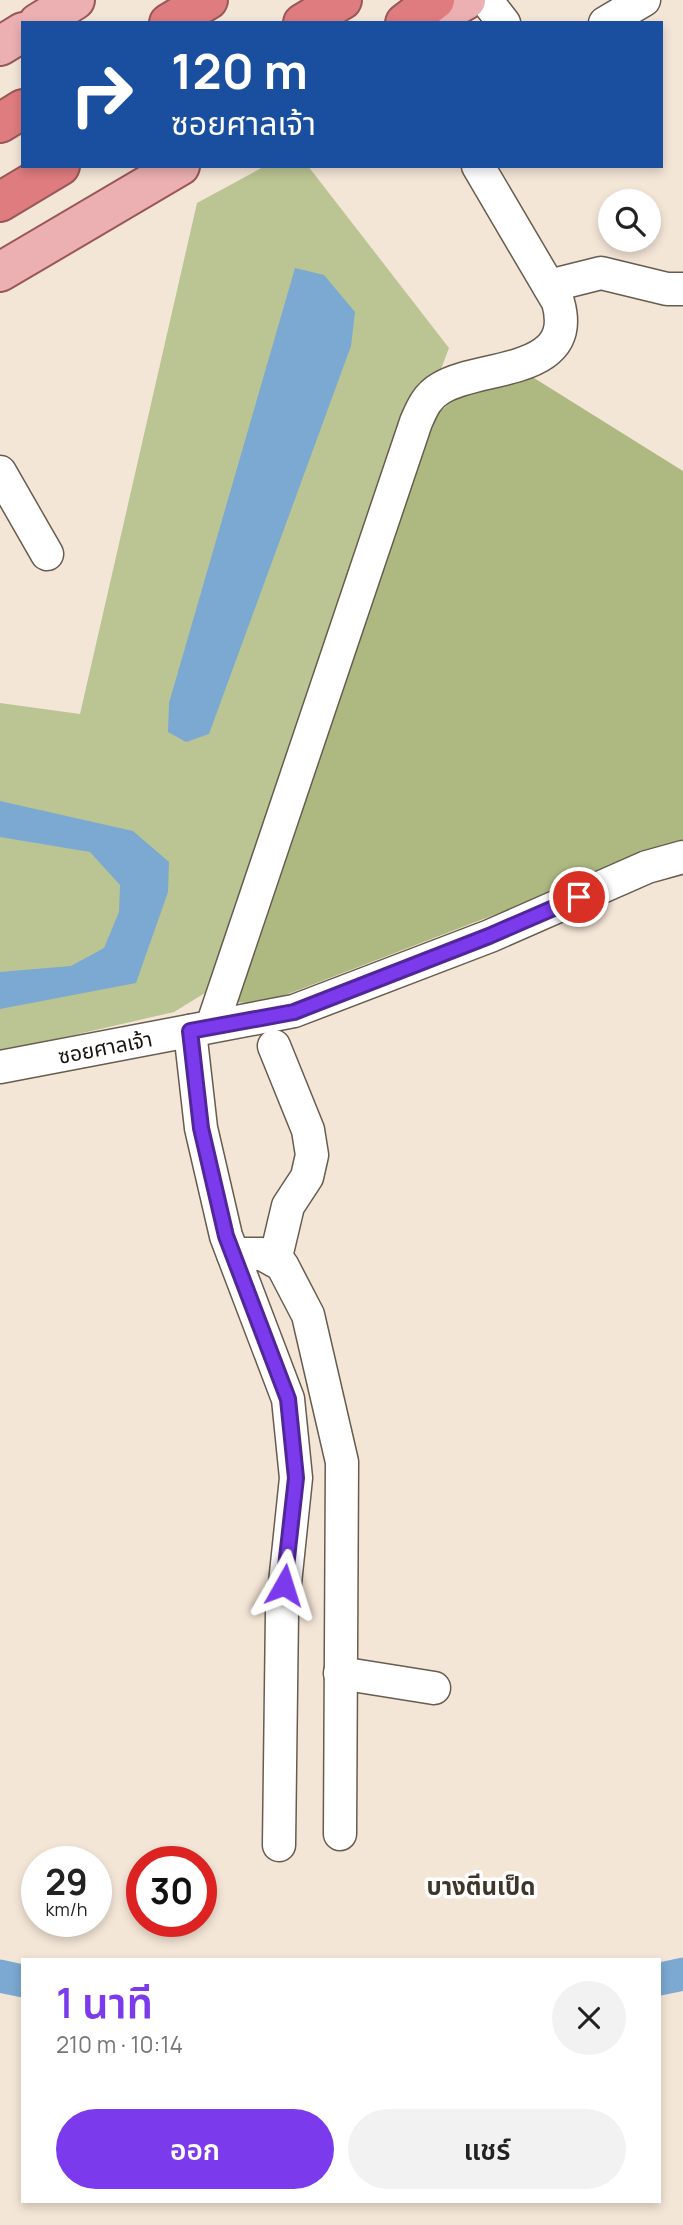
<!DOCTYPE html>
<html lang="th">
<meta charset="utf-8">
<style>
:root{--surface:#fff;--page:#f2f2f2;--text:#222;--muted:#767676;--accent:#7c3aed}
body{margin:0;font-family:Manrope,"Noto Sans Thai",sans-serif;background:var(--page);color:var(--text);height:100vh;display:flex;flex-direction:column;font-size:26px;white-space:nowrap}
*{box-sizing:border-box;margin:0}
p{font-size:23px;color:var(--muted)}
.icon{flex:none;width:38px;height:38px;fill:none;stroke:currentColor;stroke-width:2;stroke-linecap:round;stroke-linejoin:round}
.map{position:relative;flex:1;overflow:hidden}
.details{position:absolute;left:21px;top:1958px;width:640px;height:245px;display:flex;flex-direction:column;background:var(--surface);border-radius:0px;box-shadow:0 4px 10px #0003}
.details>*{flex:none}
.hud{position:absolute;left:21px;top:21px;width:642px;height:147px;border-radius:0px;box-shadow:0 4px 10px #0003;background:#1a4fa0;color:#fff;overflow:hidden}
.tools{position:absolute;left:598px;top:189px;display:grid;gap:14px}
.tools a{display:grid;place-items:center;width:63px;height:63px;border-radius:50%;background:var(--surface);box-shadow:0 4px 10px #0003;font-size:35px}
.speed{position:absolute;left:21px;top:1846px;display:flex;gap:14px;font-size:35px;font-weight:700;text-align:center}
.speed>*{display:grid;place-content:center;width:91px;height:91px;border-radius:50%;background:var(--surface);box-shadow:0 4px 10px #0003;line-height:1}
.speed small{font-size:18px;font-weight:400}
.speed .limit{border:10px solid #d22;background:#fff;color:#111}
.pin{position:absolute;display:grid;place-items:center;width:60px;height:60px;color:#fff;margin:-30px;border:4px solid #fff;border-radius:50%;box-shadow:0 2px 7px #0007}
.me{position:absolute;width:77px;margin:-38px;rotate:6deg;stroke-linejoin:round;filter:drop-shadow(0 0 5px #0008)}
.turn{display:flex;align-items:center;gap:24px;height:147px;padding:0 35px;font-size:32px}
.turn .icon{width:91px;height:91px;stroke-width:2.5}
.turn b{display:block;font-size:49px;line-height:60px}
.round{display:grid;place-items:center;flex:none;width:74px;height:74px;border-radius:37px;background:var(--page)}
.overview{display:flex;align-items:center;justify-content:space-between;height:119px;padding:0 35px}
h1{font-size:42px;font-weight:600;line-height:52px;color:var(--accent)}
.primary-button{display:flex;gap:14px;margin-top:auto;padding:14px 35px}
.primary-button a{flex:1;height:80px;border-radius:42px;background:var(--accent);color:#fff;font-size:28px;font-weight:600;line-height:80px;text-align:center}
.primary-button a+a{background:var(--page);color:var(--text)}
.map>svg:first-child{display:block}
.green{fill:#bbc593}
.forest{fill:#aeb982}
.water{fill:#7ba9d1}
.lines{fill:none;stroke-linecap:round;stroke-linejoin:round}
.canal{stroke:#7ba9d1;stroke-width:33}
.minor-casing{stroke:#685c4f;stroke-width:35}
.major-casing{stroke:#995757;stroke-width:42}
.highway-casing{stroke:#995757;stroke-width:42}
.minor{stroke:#fff;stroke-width:32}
.major{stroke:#ecb0b2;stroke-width:38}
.highway{stroke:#df7c7f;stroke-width:38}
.route-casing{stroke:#51269a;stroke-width:18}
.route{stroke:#7c3aed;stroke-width:12}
.labels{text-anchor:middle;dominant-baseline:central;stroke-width:7;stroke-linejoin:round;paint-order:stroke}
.street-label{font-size:21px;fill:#17130e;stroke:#fff}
.quarter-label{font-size:24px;font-weight:bold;fill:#403529;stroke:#fff}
</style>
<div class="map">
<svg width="683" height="2225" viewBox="0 0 683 2225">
<rect width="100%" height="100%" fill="#f4e6d7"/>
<path class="green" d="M265 166H308L449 348 205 993 174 1012 0 1052V703L80 714 197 203Z"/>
<path class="forest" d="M499 356 683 471V846L668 848 262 1004 234 1002 436 416Z"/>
<g class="water">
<path d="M295 268 324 275 355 312 351 346 209 734 186 742 168 732 169 703Z"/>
<path d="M0 801 133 831 169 862 168 892 136 983 0 1009V972L71 966 104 948 119 912 120 885 90 852 0 837Z"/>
</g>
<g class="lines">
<g class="canal">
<path d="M0 1976 23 1981"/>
<path d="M660 1979 683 1974"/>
</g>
<g class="minor-casing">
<g id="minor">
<path d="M486 0 504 23"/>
<path d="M605 23 644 0"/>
<path d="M549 286 601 273 667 289H683"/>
<path d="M0 472 47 554"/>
<path d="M212 1026 416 422C422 408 427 396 441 388 480 364 579 376 558 302L478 166"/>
<path d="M190 1031 201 1128 226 1236 288 1399 296 1478 282 1612 279 1845"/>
<path d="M274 1046 308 1130 312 1155 307 1177 288 1206 275 1261"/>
<path d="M0 1067 294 1011 490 936 647 867 683 857"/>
<path d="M233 1254H262L282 1265 308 1315 342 1462 340 1834"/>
<path d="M340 1673 434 1688"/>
</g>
</g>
<g class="major-casing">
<g id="major">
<path d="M38 23 75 0"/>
<path d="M425 23 466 0"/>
<path d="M0 46 23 32"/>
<path d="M0 272 180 166"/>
</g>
</g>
<g class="highway-casing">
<g id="highway">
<path d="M169 23 208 0"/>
<path d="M303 23 342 0"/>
<path d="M405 23 435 0"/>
<path d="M0 123 23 109"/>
<path d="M0 202 60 166"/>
</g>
</g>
<use href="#minor" class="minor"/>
<use href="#major" class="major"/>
<use href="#highway" class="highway"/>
</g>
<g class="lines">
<g class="route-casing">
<path id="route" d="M284 1585 296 1478 288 1399 226 1236 201 1128 190 1031 294 1012 489 936 579 897"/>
</g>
<use href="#route" class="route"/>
</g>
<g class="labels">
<g class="street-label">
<text transform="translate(105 1047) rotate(-11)">ซอยศาลเจ้า</text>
</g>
<g class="quarter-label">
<text x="481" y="1885">บางตีนเป็ด</text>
</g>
</g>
</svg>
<div class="tools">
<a><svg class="icon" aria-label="search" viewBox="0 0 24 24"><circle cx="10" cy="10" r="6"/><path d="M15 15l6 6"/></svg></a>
</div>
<div class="speed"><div>29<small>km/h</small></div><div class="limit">30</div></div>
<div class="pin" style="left:579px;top:897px;background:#d93025"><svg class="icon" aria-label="arrive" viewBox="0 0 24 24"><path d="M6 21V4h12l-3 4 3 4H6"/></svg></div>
<svg class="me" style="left:284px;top:1585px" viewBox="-20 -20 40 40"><path d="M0-17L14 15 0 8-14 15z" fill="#7c3aed" stroke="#fff" stroke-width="4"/></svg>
<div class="hud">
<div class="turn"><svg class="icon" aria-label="right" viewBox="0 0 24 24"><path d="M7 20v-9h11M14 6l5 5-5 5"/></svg><div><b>120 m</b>ซอยศาลเจ้า</div></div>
</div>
<section class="details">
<div class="overview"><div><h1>1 นาที</h1><p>210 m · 10:14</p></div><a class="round"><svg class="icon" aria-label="close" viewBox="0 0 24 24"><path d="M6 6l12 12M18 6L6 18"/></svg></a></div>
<div class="primary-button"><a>ออก</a><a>แชร์</a></div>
</section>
</div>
